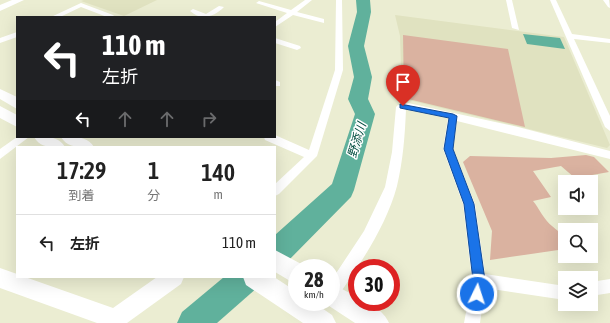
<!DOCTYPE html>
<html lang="ja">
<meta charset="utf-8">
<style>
:root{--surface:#fff;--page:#f2f2f2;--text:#222;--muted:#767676;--line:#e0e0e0}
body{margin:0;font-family:"Asap Condensed","Noto Sans JP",sans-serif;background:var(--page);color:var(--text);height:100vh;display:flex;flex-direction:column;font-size:15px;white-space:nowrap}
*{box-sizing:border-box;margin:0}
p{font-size:13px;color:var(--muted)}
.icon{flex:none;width:22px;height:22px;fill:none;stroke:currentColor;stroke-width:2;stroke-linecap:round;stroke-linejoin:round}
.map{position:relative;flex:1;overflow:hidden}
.panel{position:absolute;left:16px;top:146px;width:260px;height:132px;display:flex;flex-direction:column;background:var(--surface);border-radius:0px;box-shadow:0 4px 16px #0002}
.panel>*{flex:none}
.guide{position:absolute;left:16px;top:16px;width:260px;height:122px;border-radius:0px;box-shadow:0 4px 16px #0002;background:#202124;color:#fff;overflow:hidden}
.tools{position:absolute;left:558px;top:175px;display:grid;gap:8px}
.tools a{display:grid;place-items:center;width:40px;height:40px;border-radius:0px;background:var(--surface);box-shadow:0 4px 16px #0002;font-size:20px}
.speed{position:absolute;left:288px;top:259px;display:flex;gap:8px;font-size:20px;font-weight:700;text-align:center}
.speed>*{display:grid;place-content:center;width:52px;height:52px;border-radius:50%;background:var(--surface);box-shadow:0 4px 16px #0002;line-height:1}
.speed small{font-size:10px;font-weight:400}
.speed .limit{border:6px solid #d22;background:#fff;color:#111}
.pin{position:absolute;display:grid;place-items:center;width:34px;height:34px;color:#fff;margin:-41px -17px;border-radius:50% 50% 50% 0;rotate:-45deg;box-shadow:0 0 4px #0007}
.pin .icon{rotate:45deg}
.me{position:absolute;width:44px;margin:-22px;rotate:4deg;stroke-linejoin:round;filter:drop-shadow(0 0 3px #0008)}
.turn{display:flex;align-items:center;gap:14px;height:84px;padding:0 20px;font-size:18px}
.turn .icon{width:52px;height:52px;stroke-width:2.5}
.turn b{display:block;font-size:28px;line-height:34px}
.lanes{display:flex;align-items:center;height:38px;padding:0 20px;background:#0003;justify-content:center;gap:20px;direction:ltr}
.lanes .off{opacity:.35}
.eta{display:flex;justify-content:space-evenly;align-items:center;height:68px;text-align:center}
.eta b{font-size:24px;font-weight:600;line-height:28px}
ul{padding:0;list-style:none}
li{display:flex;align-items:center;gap:12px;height:56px;padding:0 20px;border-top:1px solid var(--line)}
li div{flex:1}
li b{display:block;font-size:15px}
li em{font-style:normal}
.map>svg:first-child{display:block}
.built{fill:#e0e2c0}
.green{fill:#dab2a0}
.water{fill:#60b19c}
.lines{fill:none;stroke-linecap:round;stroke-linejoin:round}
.river{fill:#60b19c;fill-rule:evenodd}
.street{fill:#fff;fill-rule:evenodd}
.secondary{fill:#fff;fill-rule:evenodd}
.primary{fill:#fff;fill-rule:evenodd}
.route{fill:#1a73e8;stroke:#114b97}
.labels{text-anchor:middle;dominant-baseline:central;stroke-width:3;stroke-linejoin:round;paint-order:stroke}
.water-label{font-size:12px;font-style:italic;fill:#024d3f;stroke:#fff}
</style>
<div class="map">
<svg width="610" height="323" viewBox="0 0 610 323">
<rect width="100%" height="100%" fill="#ebedd2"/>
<g class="built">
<path d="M84 0H157L124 16 81 1Z"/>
<path d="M395 15 564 37 610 145 607 148 404 99 402 97 400 36Z"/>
</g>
<g class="green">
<path d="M403 35 508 49 525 127 404 98Z"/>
<path d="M586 155 594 157 609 172 575 178 561 166 533 171 551 197 533 201C539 208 544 220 552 226 562 235 565 233 565 249L490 260 492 231 463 162 470 156 551 158Z"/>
</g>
<path class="water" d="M523 34 560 38 565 49 527 44Z"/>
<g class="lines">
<g class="river">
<path d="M356 0H370L371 12 364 46 372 77 368 99 375 114 354 190 351 197 285 264 275 267V235L332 184 355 114 348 99 354 77 348 46 357 12Z"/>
<path d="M224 277H262L258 287 217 323H177L182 312Z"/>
</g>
<g class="street">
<path d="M305 0H312L297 12 324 19V23L293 15 275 27V22L287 13 256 3 259 1 291 10Z"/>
<path d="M336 0H342L343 70 317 156 279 194 275 196V184L304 157 265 140 264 137H275V135L309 150 335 70Z"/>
<path d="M506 0H512L519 30 512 28Z"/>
<path d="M550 0H556L572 34 610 39V43L574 39 610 116V131L605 127Z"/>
<path d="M603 0H609L610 8 608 7Z"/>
<path d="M81 3 113 15 114 16 107 17 81 7 60 17H51Z"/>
<path d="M219 6 224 7C214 17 201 21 190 11L193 9 206 14Z"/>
<path d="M17 32V37L0 43V38Z"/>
<path d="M275 38 300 46 301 48 297 50 275 43Z"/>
<path d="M275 80 280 82V86H275Z"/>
<path d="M408 103 518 127 610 151V159L457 121 453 149 475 204 485 274 565 286V300L485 288 480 323H464L472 280 463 204 443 149 448 118 408 109H406C405 135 403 161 397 186 386 227 360 264 336 299L331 301V281L364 231 385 187 392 152 396 107 398 105Z"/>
<path d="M17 137H29L0 159V149Z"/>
<path d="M610 279V293L591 296V282Z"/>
</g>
<g class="secondary">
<path d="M12 0H24L0 11V5Z"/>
<path d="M0 268 17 274V277H25L113 308 157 277H184L181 284 127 323H97L0 288Z"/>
</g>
<g class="primary">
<path d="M0 89 17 97V109L0 99Z"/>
<path d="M0 106 17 115V127L0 118Z"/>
<path d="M34 137C46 137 58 135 65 147 53 147 41 149 34 137Z"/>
<path d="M61 137C73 137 87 135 94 147 82 147 68 149 61 137Z"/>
<path d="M275 250 305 266V268H297V285L275 272Z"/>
<path d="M243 277H274L297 292V302H313L332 315 336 323H303L246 285Z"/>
<path d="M331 283 357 297V302C370 302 384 311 389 323H355L323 302H331Z"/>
</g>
</g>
<path class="route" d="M400 104 453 114 457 116 453 149 474 204 485 280 481 298 477 300 473 298 471 294 473 280 464 204 444 149 449 118 400 108Z"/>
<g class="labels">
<g class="water-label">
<text transform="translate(357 140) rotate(-73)">野添川</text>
</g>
</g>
</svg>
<div class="tools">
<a><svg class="icon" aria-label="sound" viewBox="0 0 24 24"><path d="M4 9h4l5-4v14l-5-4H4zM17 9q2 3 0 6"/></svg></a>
<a><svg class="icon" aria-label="search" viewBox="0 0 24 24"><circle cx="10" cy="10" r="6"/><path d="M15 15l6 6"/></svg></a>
<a><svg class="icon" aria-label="layers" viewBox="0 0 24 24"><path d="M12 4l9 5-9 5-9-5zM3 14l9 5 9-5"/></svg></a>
</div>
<div class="speed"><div>28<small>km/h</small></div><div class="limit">30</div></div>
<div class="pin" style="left:403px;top:106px;background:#d93025"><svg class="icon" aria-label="arrive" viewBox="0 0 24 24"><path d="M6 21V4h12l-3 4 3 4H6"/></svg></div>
<svg class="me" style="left:477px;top:294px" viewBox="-20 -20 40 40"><circle r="17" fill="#1a73e8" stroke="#fff" stroke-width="3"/><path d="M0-11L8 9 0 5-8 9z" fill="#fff"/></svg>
<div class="guide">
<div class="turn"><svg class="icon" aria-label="left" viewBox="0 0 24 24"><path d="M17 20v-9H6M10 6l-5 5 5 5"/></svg><div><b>110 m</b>左折</div></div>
<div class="lanes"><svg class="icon" aria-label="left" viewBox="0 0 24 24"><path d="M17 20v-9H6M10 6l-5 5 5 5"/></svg><svg class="icon off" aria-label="ahead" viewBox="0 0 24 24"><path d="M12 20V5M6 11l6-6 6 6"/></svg><svg class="icon off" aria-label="ahead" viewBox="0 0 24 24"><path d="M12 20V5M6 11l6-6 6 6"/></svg><svg class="icon off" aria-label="right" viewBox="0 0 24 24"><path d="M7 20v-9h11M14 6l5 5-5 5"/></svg></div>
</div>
<section class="panel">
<div class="eta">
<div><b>17:29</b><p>到着</p></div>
<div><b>1</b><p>分</p></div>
<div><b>140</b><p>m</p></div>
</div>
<ul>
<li><svg class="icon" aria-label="left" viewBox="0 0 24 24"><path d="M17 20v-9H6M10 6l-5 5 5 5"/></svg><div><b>左折</b></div><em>110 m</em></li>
</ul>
</section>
</div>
